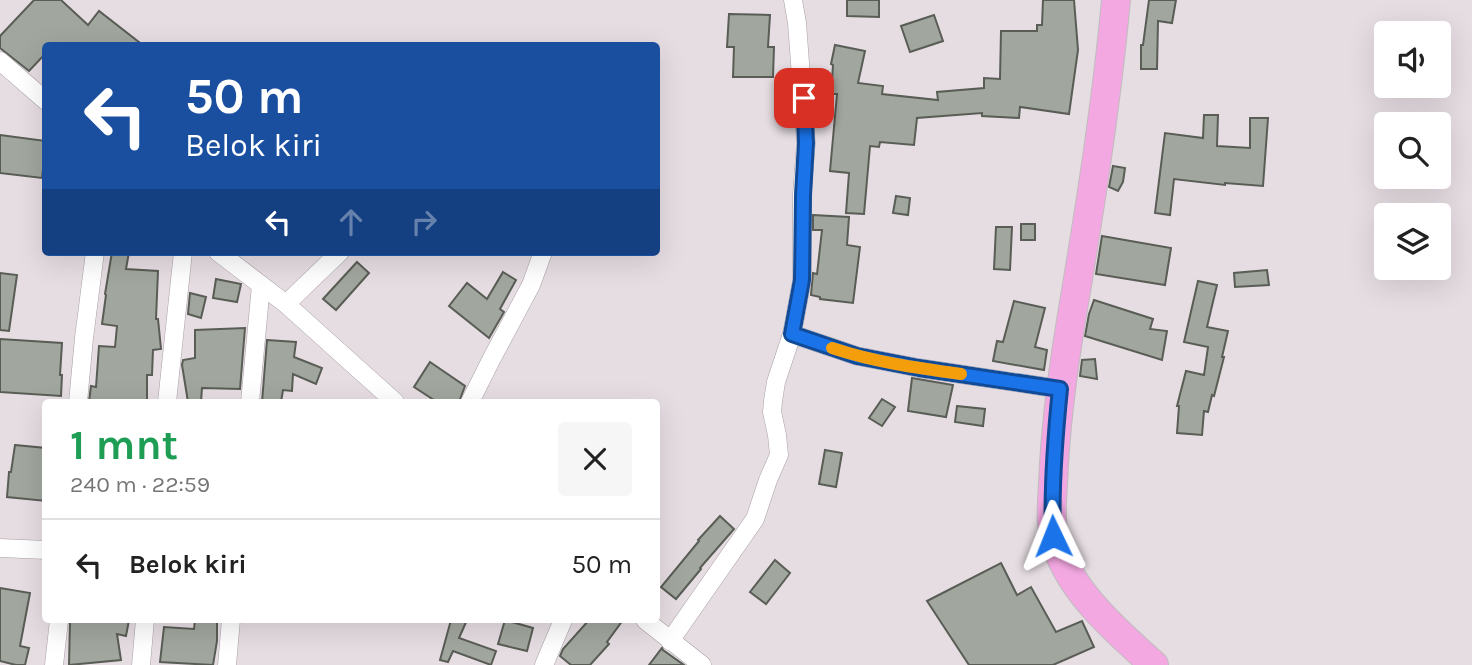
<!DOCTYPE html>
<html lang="id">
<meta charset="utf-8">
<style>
:root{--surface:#fff;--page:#f6f6f6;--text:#222;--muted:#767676;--line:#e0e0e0}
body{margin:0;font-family:Karla,sans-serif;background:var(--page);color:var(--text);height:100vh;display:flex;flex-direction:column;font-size:26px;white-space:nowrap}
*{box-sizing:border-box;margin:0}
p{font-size:23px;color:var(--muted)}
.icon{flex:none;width:38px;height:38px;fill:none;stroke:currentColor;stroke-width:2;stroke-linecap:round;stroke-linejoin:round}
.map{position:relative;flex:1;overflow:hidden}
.sheet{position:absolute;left:42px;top:399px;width:618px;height:224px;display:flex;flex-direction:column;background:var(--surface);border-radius:7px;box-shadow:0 7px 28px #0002}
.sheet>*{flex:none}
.banner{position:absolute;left:42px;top:42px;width:618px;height:214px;border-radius:7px;box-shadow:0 7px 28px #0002;background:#1a4fa0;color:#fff;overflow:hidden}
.fabs{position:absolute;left:1374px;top:21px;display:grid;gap:14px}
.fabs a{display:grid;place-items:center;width:77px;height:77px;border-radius:7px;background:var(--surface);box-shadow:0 7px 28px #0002;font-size:35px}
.pin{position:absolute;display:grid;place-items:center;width:60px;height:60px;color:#fff;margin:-30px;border-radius:14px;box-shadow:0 4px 10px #0006}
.me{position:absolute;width:77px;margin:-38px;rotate:358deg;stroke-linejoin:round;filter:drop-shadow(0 0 5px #0008)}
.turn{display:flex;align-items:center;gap:24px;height:147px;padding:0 28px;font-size:32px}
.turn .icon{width:91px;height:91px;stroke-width:2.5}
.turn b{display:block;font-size:49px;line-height:60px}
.lanes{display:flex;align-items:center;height:66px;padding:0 28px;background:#0003;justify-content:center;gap:35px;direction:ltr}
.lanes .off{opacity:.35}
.round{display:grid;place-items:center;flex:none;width:74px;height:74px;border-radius:7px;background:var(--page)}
.head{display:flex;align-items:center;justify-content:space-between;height:119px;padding:0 28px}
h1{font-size:42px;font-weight:700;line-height:52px;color:#1e9e55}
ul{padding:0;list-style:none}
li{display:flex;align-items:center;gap:21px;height:91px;padding:0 28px;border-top:2px solid var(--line)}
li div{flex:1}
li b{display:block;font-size:26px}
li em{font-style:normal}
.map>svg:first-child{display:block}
.building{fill:#a1a69e;stroke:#595d55;stroke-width:2}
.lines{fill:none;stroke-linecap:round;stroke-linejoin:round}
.minor-casing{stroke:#a89fa5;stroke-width:19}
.trunk-casing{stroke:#bebdbe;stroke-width:30}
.minor{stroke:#fff;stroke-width:18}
.trunk{stroke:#f4a8e2;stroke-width:28}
.route-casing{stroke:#114b97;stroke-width:18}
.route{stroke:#1a73e8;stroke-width:12}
.slow{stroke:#f59e0b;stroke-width:12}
</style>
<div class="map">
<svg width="1472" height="665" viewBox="0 0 1472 665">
<rect width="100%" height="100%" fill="#e6dde3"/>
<g class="building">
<path d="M34 0H61L88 25 99 11 144 46H46V53L29 71 0 48V36Z"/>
<path d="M847 0H879V17L847 16Z"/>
<path d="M1043 0H1074L1078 50 1069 114 1020 107 1019 118 982 116V113L917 118 914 145 880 142 879 147 870 146 864 214 846 213 849 173 830 171 837 94H831L833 65 831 64 835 45 865 51 858 83 883 86 882 94 938 100 937 92 984 88V78L1000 79 1001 31H1037V25H1042Z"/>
<path d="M1149 0H1176L1172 23 1158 21 1157 69H1141V45H1143Z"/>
<path d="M729 14 770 15 768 47H774L773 77H733L734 47H727Z"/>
<path d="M934 15 943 41 910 52 901 26Z"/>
<path d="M1204 115H1218L1217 146 1250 148V118H1268L1263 186 1225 183V185L1174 179 1170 215 1155 213 1165 133 1203 138Z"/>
<path d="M0 135 46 141 42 178 0 173Z"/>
<path d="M1113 166 1125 168 1123 182 1118 191 1109 187Z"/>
<path d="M896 196 910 198 908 215 893 213Z"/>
<path d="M813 215 849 217 847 245 860 247 853 303 820 299V297L811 295 813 273 817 274 822 230H813Z"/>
<rect x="1021" y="224" width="14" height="16"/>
<path d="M996 227H1012L1010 270 994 269Z"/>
<path d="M1102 236 1171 248 1165 285 1096 274Z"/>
<path d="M112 252H129L126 269 158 271 156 319H158L161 349 153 350 152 375H147V402H89L91 386 96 387 99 346 115 347 117 326 102 324 106 295 105 294Z"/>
<path d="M357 262 369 273 336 310 323 299Z"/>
<path d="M1267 270 1269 285 1235 287 1234 273Z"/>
<path d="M503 272 516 280 500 309 504 312 489 338 449 306 467 283 487 299Z"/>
<path d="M0 273 17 275 9 331 0 330Z"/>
<path d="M216 279 241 284 237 302 213 298Z"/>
<path d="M1198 281 1217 285 1207 327 1228 331 1222 357H1224L1214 396 1212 395 1208 412 1204 411 1202 435 1177 433 1179 406H1177L1186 371 1204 375 1208 347 1184 342Z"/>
<path d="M190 293 206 297 201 318 188 314Z"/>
<path d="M1094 300 1153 319 1150 329 1167 331 1162 360 1085 336 1089 314Z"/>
<path d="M1014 301 1045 308 1035 347 1047 350 1044 370 993 361 997 341 1003 342Z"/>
<path d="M245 328 240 389 202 388 201 402H188L182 365 183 360 195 358V330Z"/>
<path d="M0 339 62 343 60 375H62L61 396 0 392Z"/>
<path d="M267 340 296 342 294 357 322 368 316 384 293 374 292 391 283 390 281 402H262Z"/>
<path d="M1095 359 1097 379 1080 376 1082 360Z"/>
<path d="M430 362 465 386 459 402H437L414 387Z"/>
<path d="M912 378 953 385 946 417 908 411Z"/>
<path d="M882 399 895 407 882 426 869 418Z"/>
<path d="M957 406 985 409 983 426 955 422Z"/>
<path d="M15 445 46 448V501L7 497 9 472H11Z"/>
<path d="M825 450 842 453 836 487 819 484Z"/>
<path d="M720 516 734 529 700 568 701 569 676 599 661 587 699 541 698 540Z"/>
<path d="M775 560 790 573 766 604 750 592Z"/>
<path d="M1001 563 1017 595 1031 587 1056 632 1082 621 1094 647 1053 665H969L927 601Z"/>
<path d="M0 588 30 593 20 646 29 648 25 665H16L0 661Z"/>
<path d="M70 620H129L126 636 117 634 121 660 69 665Z"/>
<path d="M195 620H217V641L213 665 160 662 164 627 194 629Z"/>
<path d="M451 620H467L459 638 496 651 491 665 453 651 448 662 440 660Z"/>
<path d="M505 620 533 628 527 651 498 644Z"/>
<path d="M589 620H623L607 642 609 644 590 665H571L560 656 563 649Z"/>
<path d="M662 648 663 650 684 665H649Z"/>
</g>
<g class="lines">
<g class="minor-casing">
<g id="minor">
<path d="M0 61 46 101"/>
<path d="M218 252 286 304 395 402"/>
<path d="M286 304 340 252"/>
<path d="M792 334 857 356 919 368 1060 389"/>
<path d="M78 402 84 338 95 252"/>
<path d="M167 402 183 252"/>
<path d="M250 402 261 285"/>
<path d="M470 402 492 358 531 285 543 252"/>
<path d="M0 548 46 550"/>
<path d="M645 620 702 665"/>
<path d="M670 641 755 519 768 480 779 455 777 435 772 412 773 401 776 382 792 334 802 280V195L806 143 797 23 793 0"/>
<path d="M54 665 59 620"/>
<path d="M141 665 145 620"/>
<path d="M227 665 231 620"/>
<path d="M544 665 563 620"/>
</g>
</g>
<g class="trunk-casing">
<path id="trunk" d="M1116 0C1106 108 1089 214 1071 321 1062 376 1055 429 1053 484 1052 501 1050 521 1054 537 1066 588 1116 631 1154 665"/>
</g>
<use href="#minor" class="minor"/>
<use href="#trunk" class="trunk"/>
</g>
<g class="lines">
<g class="route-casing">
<path id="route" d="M804 98 806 143 803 195 802 280 792 334 857 356 919 368 1060 389C1055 438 1051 486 1053 536"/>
</g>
<use href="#route" class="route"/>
<path class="slow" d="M832 348C874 362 917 368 961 374"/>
</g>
</svg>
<div class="fabs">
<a><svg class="icon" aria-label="sound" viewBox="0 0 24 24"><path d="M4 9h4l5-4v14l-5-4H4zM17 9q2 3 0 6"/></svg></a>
<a><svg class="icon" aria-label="search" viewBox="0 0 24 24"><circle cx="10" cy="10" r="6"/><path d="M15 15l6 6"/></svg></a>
<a><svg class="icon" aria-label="layers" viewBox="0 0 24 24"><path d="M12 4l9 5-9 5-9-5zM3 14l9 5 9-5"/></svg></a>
</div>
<div class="pin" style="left:804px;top:98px;background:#d93025"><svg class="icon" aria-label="arrive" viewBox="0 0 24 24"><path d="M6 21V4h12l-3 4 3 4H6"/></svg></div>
<svg class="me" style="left:1053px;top:536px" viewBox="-20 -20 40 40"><path d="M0-17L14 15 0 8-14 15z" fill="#1a73e8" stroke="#fff" stroke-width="4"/></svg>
<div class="banner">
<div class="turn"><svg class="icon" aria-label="left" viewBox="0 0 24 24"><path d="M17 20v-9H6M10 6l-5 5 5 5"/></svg><div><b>50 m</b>Belok kiri</div></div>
<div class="lanes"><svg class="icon" aria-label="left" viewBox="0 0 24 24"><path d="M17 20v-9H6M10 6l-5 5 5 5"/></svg><svg class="icon off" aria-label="ahead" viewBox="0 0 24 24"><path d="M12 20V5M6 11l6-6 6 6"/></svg><svg class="icon off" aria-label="right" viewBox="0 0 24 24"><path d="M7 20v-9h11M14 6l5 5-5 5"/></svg></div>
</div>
<section class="sheet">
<div class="head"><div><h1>1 mnt</h1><p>240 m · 22:59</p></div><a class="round"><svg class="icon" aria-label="close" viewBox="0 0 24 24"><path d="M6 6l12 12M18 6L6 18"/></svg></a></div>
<ul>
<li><svg class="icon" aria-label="left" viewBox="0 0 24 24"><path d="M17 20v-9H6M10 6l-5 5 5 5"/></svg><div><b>Belok kiri</b></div><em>50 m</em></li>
</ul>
</section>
</div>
